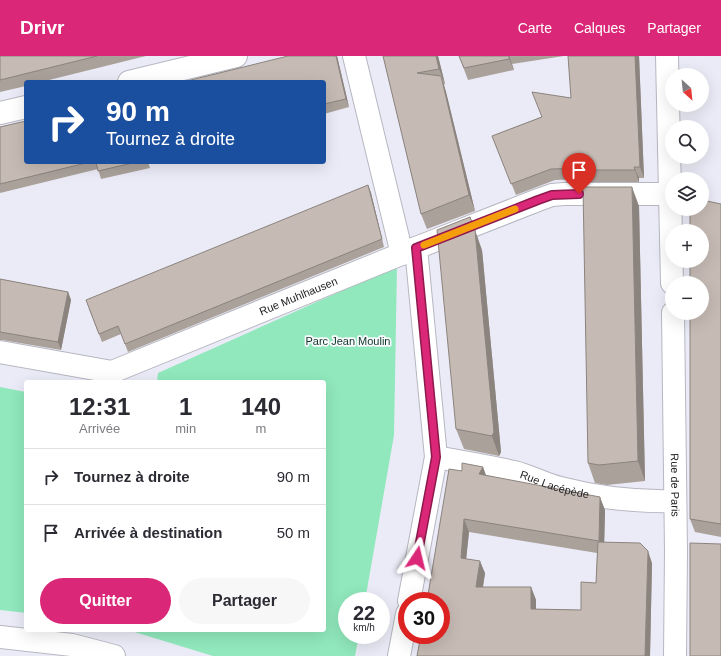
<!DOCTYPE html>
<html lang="fr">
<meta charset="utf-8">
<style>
:root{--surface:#fff;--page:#f7f7f7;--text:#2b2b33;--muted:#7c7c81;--line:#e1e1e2;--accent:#db2777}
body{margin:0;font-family:Arial,sans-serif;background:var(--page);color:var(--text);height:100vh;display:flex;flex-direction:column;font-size:15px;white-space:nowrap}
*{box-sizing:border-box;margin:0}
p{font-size:13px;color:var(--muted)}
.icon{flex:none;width:22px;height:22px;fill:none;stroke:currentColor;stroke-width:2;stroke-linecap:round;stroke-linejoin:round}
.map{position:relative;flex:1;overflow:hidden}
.drawer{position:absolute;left:24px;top:324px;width:302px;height:252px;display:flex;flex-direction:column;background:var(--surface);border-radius:4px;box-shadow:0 4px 16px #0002}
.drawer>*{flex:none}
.hud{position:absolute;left:24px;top:24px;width:302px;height:84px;border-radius:4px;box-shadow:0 4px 16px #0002;background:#1a4fa0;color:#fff;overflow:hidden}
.needle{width:26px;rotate:153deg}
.buttons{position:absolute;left:665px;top:12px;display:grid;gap:8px}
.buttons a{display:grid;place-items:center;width:44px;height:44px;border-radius:50%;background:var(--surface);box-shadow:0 4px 16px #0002;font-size:20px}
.speed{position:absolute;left:338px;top:536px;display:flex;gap:8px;font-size:20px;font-weight:700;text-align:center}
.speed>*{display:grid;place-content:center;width:52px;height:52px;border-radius:50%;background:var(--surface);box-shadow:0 4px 16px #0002;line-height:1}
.speed small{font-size:10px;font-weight:400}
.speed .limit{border:6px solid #d22;background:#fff;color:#111}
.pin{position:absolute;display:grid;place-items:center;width:34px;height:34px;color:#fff;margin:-41px -17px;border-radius:50% 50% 50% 0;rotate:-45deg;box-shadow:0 0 4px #0007}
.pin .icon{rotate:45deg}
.me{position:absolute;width:44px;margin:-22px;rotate:10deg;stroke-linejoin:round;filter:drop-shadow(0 0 3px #0008)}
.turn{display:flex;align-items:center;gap:14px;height:84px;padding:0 16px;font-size:18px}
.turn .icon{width:52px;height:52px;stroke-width:2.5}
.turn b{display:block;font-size:28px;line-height:34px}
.eta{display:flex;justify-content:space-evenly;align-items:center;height:68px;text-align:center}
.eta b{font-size:24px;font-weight:700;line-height:28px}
.primary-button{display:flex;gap:8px;margin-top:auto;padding:8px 16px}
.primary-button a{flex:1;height:46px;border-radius:24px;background:var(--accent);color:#fff;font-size:16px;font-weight:700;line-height:46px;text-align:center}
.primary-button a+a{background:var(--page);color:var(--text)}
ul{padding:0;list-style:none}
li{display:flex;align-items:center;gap:12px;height:56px;padding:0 16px;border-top:1px solid var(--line)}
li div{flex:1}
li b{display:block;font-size:15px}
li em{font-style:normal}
header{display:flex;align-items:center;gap:24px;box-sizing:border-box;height:56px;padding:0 20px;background:var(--accent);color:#fff}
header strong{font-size:19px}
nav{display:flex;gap:22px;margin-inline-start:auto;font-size:14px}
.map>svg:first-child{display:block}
.green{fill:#90e8bc}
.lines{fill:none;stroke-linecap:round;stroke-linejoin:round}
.street-casing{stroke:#b7b7c2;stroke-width:24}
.secondary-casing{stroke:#b7b7c2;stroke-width:24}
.street{stroke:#fff;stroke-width:22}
.secondary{stroke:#fff;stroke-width:22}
.wall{fill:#aaa19b;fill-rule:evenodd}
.shaded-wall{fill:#8b837e}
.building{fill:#c6bbb4;stroke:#8b837e}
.route-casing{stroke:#8e194d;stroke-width:10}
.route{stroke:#db2777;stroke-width:7}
.slow{stroke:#f59e0b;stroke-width:7}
.labels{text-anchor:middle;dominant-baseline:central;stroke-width:3.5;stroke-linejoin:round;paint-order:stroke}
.street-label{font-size:11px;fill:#222226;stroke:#f9f9fe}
.park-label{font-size:11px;fill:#0e3725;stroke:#f9f9fe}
</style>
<header>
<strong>Drivr</strong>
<nav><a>Carte</a><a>Calques</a><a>Partager</a></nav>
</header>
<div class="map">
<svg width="721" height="600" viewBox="0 0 721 600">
<rect width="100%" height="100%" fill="#ebebf7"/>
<g class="green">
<path d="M397 210 394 379 365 545H347V579H359L355 600H213L128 574H324V326H157L158 317Z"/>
<path d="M0 331 26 336V557L0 554Z"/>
</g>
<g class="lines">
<g class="street-casing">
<g id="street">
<path d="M354 0 402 198"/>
<path d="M129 26 236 0"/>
<path d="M0 57 26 51"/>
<path id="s1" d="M0 296 112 316 416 192 538 144 552 139 564 138H671"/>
<path id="s2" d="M436 401C462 406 488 410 514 416 530 420 544 428 560 432 598 442 636 446 675 445"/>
<path d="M409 545 436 401 416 192"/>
<path d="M0 581 72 589 114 600"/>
<path d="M399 600 407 558"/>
</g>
</g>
<g class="secondary-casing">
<g id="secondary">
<path d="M667 0 672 227"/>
<path id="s3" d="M673 257 676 495 675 600"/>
</g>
</g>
<use href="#street" class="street"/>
<use href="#secondary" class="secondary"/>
</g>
<g class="wall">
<path d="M0 0H146L41 26H26V30L0 36Z"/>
<path d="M337 0 349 51 324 58V26Z"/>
<path d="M383 0H438L445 28 444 29 446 36 475 155 427 173 421 158Z"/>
<path d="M459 0H564L512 8 514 14 468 24Z"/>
<path d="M639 0 644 122H639V126H589V123L555 124 516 139 492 80 541 61 571 42Z"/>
<path d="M0 71 26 106H148L150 112 101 123 98 113 0 137Z"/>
<path d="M368 129 371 137 384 191 128 296 121 278 102 286 89 253Z"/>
<path d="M721 148V481L695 476 690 463Z"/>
<path d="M639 150 645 425 607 429 595 427 588 407Z"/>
<path d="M482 194 501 396 499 400 464 393 456 373Z"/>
<path d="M0 223 68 236 71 244 61 294 2 284H0Z"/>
<path d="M483 411 486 419 605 454 604 486 652 507 650 600H417L462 415ZM469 476 597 497 596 527 581 554 536 553V544L531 531H483L485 517 466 503Z"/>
</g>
<g class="shaded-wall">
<path d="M336 0H337L349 51 346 43Z"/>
<path d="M436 0H438L445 28 439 13Z"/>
<path d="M509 0 512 8 514 14 509 3Z"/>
<path d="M635 0H639L644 122 640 111Z"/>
<path d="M441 20 446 36 475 155 469 139Z"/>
<path d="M634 111 639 122V126Z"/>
<path d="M368 129 371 137 384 191 382 183Z"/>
<path d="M632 131 639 150 645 425 638 405Z"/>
<path d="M475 174 482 194 501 396 499 400 492 380Z"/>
<path d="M68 236 71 244 61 294 58 286Z"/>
<path d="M483 411 487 423 479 418Z"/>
<path d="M600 441 605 454 604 498 599 485Z"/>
<path d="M464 463 469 476 465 514 461 502Z"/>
<path d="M648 495 652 507 650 600H645Z"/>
<path d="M480 505 485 517 481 543 476 531Z"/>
<path d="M531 531 536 544V565L531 553Z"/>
</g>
<g class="building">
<path d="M0 0H97L0 24Z"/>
<path d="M288 0H336L346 43 324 48V26H183Z"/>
<path d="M383 0H436L439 13 417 17 441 20 469 139 421 158Z"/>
<path d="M459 0H509V3L464 12Z"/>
<path d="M568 0H635L640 111H634L635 114H585V112L551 113 511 128 492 80 542 61 532 36 571 42Z"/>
<path d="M26 65V106H90L0 128V71Z"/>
<path d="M96 106H137L98 115Z"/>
<path d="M368 129 382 183 125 288 118 270 99 278 86 244Z"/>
<path d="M583 131H632L638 405 599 409 588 407Z"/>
<path d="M702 144 721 148V468L690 463V257H702V227H690V205H702V175H690V153H702Z"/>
<path d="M470 161 475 174 494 376 492 380 456 373 437 174Z"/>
<path d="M0 223 68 236 58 286 0 276Z"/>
<path d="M462 407 483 411 479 418 600 441 599 485 464 463 461 502 480 505 476 531H531V553L581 554V526L596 527 598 486 640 487 648 495 645 600H417L421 579H441V545H427L449 413 462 415Z"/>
<path d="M690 487 721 488V600H690Z"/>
</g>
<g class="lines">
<g class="route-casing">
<path id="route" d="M417 502 436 401 416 192 538 144 552 139 579 138"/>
</g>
<use href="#route" class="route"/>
<path class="slow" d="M424 189 515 153"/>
</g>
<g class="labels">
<g class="street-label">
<text stroke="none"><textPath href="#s1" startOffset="315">Rue Muhlhausen</textPath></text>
<text stroke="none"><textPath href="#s2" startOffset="122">Rue Lacépède</textPath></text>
<text stroke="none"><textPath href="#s3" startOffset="172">Rue de Paris</textPath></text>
</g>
<g class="park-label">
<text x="348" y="285">Parc Jean Moulin</text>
</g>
</g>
</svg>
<div class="buttons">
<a><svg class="needle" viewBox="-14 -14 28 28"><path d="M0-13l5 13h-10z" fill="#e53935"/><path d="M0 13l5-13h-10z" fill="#7c7c81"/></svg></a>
<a><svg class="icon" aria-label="search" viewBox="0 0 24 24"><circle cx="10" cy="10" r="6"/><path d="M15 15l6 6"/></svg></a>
<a><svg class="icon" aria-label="layers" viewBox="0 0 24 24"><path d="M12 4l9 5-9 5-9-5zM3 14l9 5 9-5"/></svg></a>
<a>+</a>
<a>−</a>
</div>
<div class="speed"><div>22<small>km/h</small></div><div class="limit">30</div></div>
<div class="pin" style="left:579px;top:138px;background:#d93025"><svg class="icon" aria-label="arrive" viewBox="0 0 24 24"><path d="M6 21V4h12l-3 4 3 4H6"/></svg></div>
<svg class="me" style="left:417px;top:502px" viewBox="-20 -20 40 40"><path d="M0-17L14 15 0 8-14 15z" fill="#db2777" stroke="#fff" stroke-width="4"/></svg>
<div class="hud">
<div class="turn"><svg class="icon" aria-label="right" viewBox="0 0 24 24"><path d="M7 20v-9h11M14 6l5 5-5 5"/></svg><div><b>90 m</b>Tournez à droite</div></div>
</div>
<section class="drawer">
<div class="eta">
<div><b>12:31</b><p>Arrivée</p></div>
<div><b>1</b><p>min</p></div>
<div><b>140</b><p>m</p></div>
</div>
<ul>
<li><svg class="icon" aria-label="right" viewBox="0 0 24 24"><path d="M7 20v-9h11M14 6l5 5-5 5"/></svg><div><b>Tournez à droite</b></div><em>90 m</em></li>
<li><svg class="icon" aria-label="arrive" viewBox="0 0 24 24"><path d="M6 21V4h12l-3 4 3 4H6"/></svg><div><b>Arrivée à destination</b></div><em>50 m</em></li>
</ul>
<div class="primary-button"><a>Quitter</a><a>Partager</a></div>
</section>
</div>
